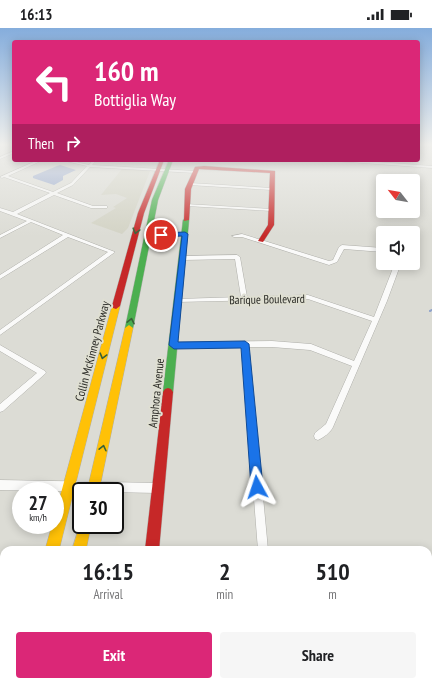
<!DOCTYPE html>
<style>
:root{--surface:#fff;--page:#f6f6f6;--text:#202124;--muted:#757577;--accent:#db2777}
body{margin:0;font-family:"PT Sans Narrow",sans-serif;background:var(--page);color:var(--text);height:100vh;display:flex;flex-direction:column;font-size:15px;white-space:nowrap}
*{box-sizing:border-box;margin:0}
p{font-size:13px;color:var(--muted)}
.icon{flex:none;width:22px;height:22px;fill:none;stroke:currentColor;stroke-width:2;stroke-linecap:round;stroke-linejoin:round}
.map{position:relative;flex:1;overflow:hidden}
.side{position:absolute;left:0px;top:518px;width:432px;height:140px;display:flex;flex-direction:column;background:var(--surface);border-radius:12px 12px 0 0;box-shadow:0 2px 10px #0003}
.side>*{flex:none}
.top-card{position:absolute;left:12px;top:12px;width:408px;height:122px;border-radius:4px;box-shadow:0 2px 10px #0003;background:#db2777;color:#fff;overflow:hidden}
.needle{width:26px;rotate:301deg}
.fabs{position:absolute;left:376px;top:146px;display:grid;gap:8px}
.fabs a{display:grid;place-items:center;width:44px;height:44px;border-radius:4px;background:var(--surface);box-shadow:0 2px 10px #0003;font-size:20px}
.speed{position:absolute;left:12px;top:454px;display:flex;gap:8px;font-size:20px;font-weight:700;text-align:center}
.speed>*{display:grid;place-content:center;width:52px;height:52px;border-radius:50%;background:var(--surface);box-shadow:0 2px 10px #0003;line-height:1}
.speed small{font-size:10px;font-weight:400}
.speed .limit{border:2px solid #111;border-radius:6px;background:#fff;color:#111}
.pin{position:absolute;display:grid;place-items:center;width:34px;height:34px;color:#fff;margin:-17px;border:2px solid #fff;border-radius:50%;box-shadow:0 1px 4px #0007}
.me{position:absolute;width:44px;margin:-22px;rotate:355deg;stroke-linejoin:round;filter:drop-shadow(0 0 3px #0008)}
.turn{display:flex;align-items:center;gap:14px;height:84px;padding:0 16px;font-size:18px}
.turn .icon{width:52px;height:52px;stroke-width:2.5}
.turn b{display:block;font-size:28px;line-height:34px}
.then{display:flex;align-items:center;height:38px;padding:0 16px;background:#0003;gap:8px;font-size:15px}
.eta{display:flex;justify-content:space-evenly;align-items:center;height:68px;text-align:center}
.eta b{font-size:24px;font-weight:700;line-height:28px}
.primary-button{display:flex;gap:8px;margin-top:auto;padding:8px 16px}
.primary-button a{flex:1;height:46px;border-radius:4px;background:var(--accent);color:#fff;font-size:16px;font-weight:700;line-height:46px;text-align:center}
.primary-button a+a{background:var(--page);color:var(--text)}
.status{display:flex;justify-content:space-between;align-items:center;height:28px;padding:0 20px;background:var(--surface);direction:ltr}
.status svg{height:11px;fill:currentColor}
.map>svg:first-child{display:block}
.built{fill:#d3d3c5}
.water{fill:#90a3cb}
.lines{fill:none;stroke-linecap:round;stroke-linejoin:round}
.stream{stroke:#90a3cb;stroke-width:2}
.street-casing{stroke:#afafaa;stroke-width:1}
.fast-casing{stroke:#afafaa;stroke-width:1}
.slow-casing{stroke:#afafaa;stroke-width:1}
.jam-casing{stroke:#afafaa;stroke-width:1}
.street{fill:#fafaf9;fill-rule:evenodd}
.fast{fill:#4caf50;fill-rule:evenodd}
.slow{fill:#ffc107;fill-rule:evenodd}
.jam{fill:#c62828;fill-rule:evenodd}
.oneway{stroke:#396037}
.route{fill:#1a73e8;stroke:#114b97}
.labels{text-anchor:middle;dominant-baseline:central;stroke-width:4;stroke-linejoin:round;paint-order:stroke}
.street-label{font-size:12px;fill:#2c2c27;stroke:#dfdfd2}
</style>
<div class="status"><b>16:13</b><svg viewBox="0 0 49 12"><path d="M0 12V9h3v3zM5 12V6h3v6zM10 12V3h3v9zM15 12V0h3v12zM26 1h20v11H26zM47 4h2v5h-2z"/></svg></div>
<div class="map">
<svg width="432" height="658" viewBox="0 0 432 658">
<rect width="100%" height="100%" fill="#dcdcd5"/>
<g class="built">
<path d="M122 141 150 143 128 200 122 206 91 195 116 180 113 179 127 170 116 166 101 167Z"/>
<path d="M300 654H424L429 658H298Z"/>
</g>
<path class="water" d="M57 138 60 137 76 142 63 148V152L54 157 33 150V148Z"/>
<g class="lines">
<path class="stream" d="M430 283 432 282"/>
<g class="street-casing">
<g id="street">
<path d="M6 116 14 117V119L7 117Z"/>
<path d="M14 123V125L0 131V129Z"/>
<path d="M38 132H43L8 148 53 164 71 155 87 138 61 132H68L89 137 93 132H97L92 137 195 143 197 144 195 145 90 139 73 157 57 165 93 178H107V180H91L54 167 17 186 115 224 0 307V302L108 224 68 209 0 251V247L63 207 31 194 0 210V207L27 193 0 183V180L13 184 50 165 4 149 2 150 0 149Z"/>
<path d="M333 132H350L432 138V140L335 133Z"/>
<path d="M190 155 272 160 274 161 272 162 189 157 188 156Z"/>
<path d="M185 176 272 181 274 182 272 183 187 178 185 177Z"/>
<path d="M185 205H187V207L148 208 146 207 148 206Z"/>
<path d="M242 206 329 233 333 232 339 219 342 217 383 220V224L344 221 337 234 329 237 242 209H234L232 208Z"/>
<path d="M237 227 240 229 247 269 308 267 374 289 395 235H401L387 273 333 399C331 404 323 410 318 412L315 411 314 408 315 405 326 396 352 338 310 322 272 319H249L268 522H258L242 319 173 320 170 317 173 314 272 313 311 316 354 333 372 293 308 271 176 274 175 273 176 272 178 271 241 269 235 231 182 232 179 230 182 228Z"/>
<path d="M0 317 45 343 46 345 3 383 0 384V376L37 345 0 323Z"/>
<path d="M0 452 159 455 162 457 164 460 162 463 159 465 0 462Z"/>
</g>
</g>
<g class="fast-casing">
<g id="fast">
<path d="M169 132H173L158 172 133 300 129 303 125 300 152 172Z"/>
<path d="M186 190 189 192 173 364 171 367 168 368 165 367 163 364 183 192Z"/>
<path d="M4 651V654H19L18 658H2Z"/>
</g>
</g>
<g class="slow-casing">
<g id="slow">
<path d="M116 275 120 278 59 522H45L52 497H55V487L112 278Z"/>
<path d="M129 297 133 300 99 463H87L125 300Z"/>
<path d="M81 493V497H91L86 522H72Z"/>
</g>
</g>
<g class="jam-casing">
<g id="jam">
<path d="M160 132H164L144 185 120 278 116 281 113 280 112 278 138 185Z"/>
<path d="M204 138 275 143 274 197 263 214 258 213 268 197 270 145 199 141 191 161 189 192 184 193 185 161 195 139Z"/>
<path d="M168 360 171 361 173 364 159 522H145L163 364 165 361Z"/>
<path d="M36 654H52L51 658H35Z"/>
</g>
</g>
<use href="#street" class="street"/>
<use href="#fast" class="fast"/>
<use href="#slow" class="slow"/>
<use href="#jam" class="jam"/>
</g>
<defs><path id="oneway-chevron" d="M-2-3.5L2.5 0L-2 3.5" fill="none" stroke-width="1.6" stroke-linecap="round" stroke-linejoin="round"/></defs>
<g class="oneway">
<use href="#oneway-chevron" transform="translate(136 203) rotate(105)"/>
<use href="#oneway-chevron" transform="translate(131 293) rotate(-78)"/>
<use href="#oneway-chevron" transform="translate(103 328) rotate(105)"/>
<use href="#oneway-chevron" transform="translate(103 420) rotate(-77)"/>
</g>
<linearGradient id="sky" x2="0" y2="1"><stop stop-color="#85addc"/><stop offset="0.56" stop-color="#efefec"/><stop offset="1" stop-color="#efefec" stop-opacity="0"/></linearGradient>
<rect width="432" height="208" fill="url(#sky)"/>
<path class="route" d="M185 204 188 206 178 314 245 313 249 316 263 459 262 463 257 465 253 463 251 459 241 320 174 321 169 317 182 208 161 209 157 207 161 205Z"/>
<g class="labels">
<g class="street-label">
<text transform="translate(267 271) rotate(-1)">Barique Boulevard</text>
<text transform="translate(92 323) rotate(-75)">Collin McKinney Parkway</text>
<text transform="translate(156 365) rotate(-84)">Amphora Avenue</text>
</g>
</g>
</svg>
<div class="fabs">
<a><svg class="needle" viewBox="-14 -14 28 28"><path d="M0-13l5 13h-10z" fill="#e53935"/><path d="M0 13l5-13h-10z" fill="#757577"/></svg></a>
<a><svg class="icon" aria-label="sound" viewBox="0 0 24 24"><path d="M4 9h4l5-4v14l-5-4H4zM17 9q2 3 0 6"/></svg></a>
</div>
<div class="speed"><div>27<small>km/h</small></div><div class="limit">30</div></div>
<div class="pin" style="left:161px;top:207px;background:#d93025"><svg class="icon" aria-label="arrive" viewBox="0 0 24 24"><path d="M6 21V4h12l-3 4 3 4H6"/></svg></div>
<svg class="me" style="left:257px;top:459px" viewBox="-20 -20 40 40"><path d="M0-17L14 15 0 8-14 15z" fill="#1a73e8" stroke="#fff" stroke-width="4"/></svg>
<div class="top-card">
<div class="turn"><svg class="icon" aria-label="left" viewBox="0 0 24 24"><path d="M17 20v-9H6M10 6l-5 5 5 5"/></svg><div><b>160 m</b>Bottiglia Way</div></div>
<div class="then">Then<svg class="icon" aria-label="right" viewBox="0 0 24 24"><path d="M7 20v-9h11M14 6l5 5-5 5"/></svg></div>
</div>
<section class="side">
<div class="eta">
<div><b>16:15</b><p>Arrival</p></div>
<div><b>2</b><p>min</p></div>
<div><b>510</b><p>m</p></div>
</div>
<div class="primary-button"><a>Exit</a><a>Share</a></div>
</section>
</div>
